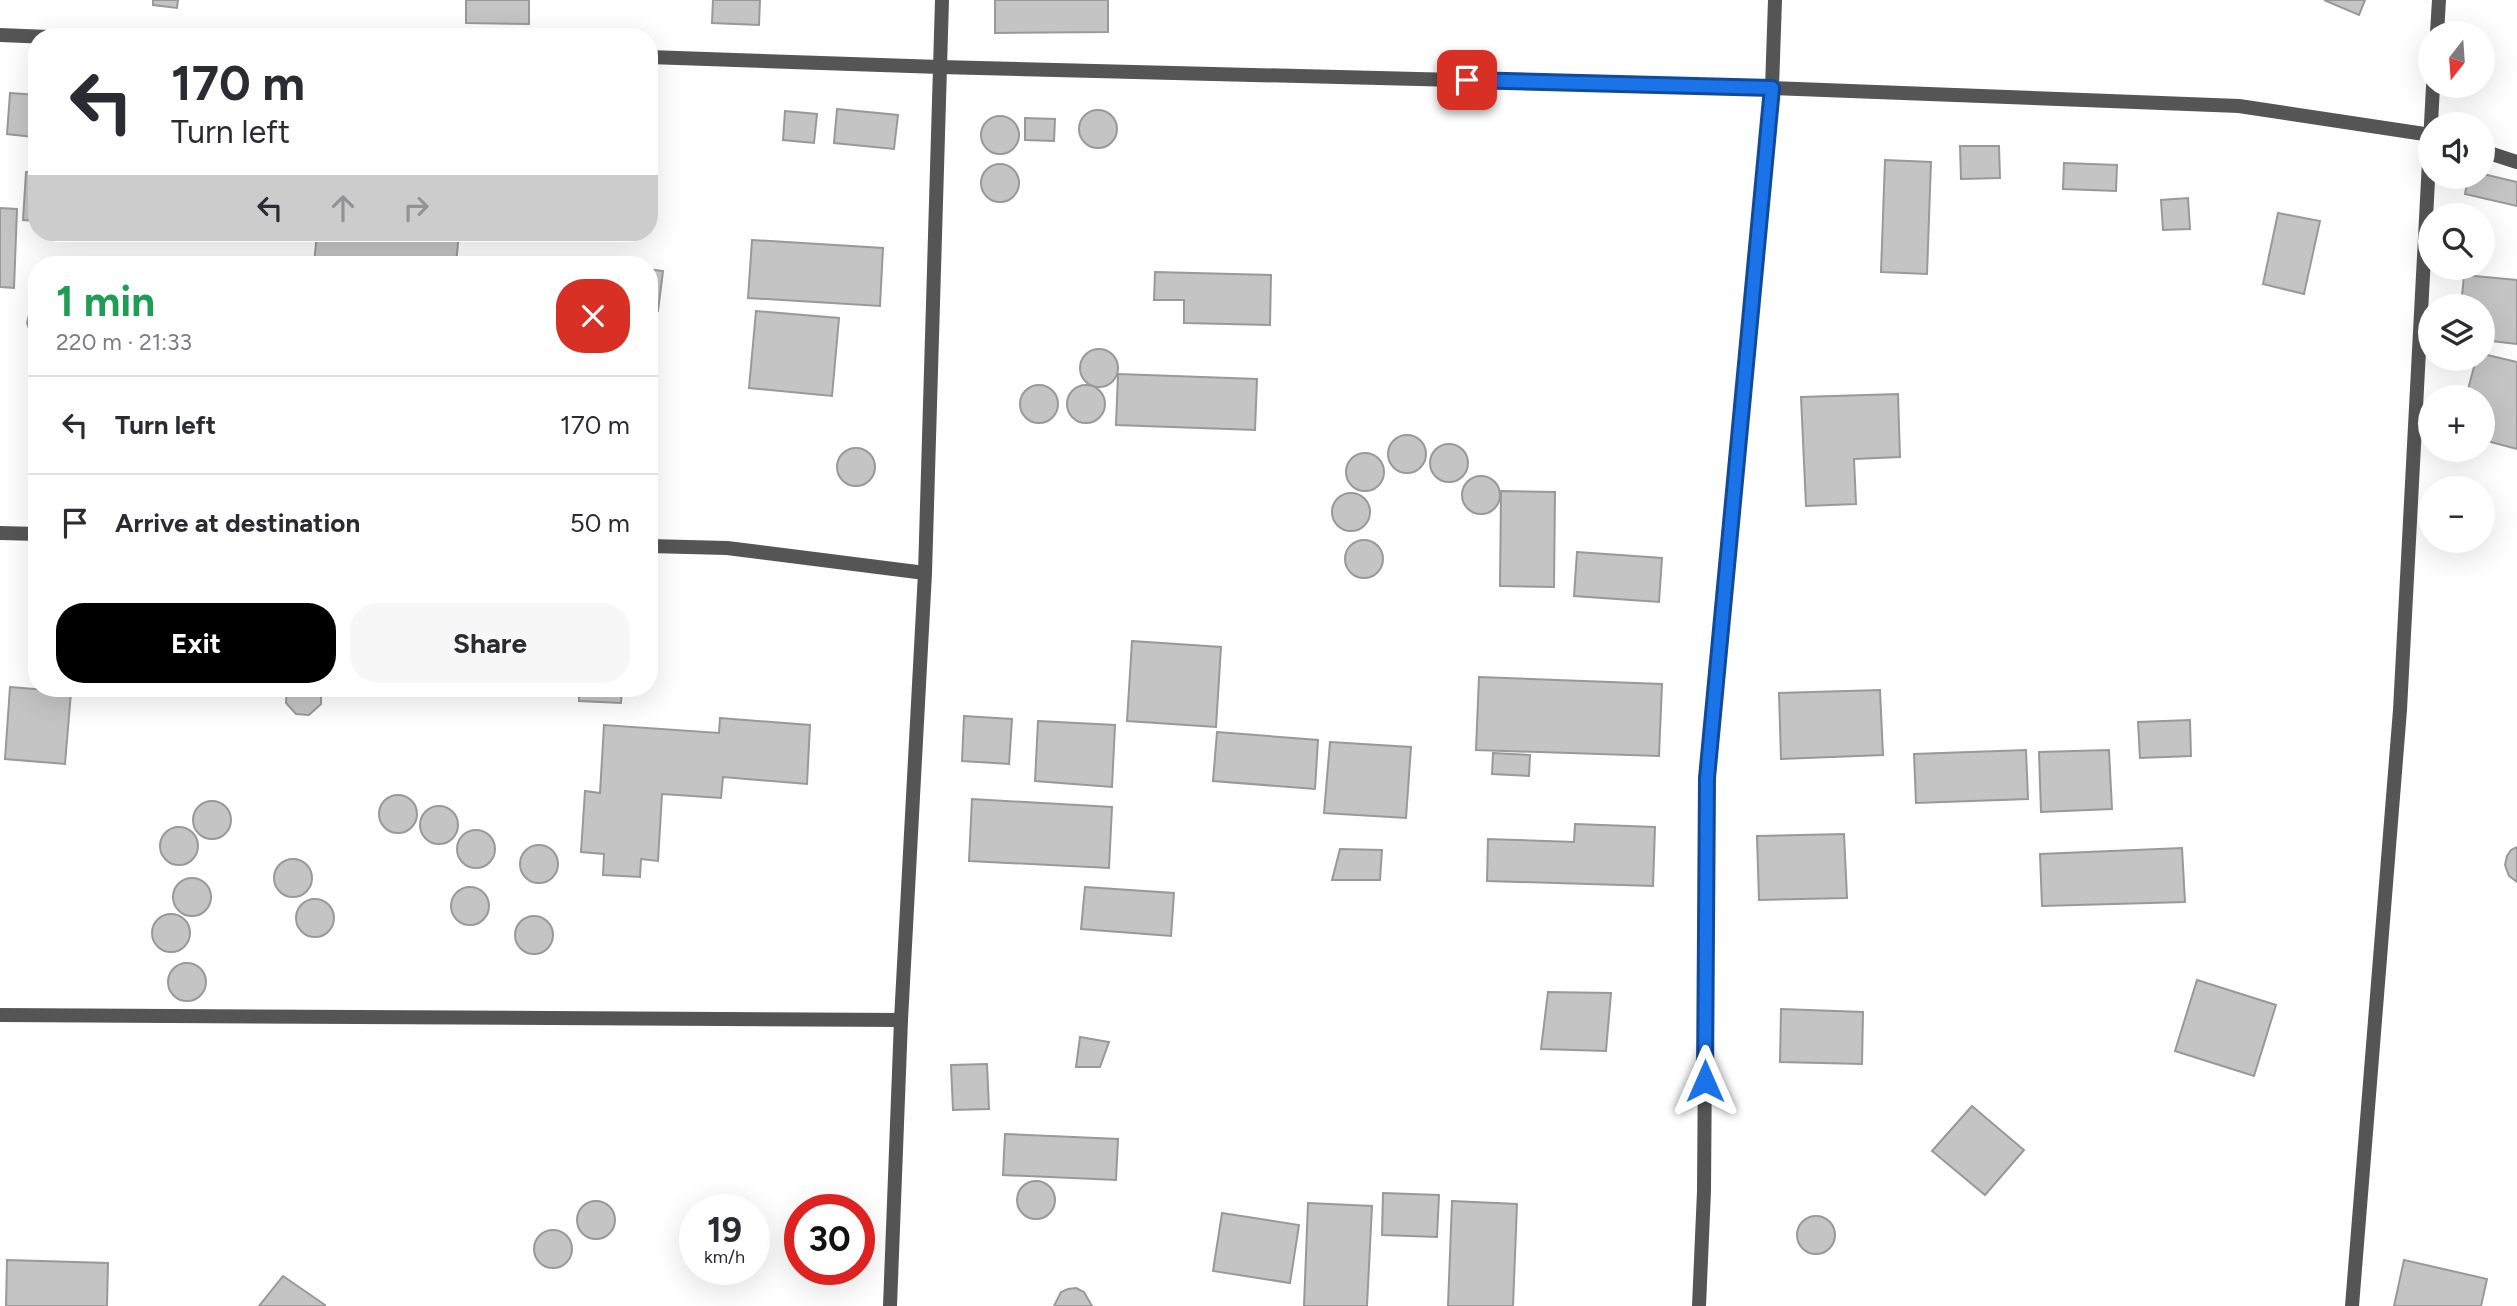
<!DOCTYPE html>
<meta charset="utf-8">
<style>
:root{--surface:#fff;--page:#f7f7f7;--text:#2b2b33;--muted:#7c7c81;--line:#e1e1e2;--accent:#000}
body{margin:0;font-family:Figtree,sans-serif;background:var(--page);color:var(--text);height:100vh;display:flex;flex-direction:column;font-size:26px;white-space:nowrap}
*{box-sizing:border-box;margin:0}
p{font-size:23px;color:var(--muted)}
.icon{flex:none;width:38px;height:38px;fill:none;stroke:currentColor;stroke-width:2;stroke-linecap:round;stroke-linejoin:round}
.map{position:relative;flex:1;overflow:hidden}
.side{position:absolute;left:28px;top:256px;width:630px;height:441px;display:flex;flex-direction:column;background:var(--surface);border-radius:28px;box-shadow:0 7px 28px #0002}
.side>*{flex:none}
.hud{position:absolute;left:28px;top:28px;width:630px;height:214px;border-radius:28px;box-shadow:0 7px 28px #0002;background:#fff;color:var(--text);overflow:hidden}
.needle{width:46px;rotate:197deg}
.controls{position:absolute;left:2418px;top:21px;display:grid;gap:14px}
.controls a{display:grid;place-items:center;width:77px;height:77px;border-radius:50%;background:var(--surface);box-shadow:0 7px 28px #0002;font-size:35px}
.speed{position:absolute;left:679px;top:1194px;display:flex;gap:14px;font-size:35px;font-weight:700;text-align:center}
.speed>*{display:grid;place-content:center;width:91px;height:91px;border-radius:50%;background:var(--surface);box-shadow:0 7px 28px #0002;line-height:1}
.speed small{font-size:18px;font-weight:400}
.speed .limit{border:10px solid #d22;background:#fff;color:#111}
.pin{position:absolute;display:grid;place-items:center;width:60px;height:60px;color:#fff;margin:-30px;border-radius:14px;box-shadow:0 4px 10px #0006}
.me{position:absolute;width:77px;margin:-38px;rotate:0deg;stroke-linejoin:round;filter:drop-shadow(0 0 5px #0008)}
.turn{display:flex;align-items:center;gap:24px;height:147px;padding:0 28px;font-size:32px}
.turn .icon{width:91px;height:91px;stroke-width:2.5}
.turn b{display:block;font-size:49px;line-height:60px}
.lanes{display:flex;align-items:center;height:66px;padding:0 28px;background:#0003;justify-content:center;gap:35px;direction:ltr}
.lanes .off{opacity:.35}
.round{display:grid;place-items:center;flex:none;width:74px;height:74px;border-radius:28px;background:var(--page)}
.overview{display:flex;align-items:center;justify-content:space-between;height:119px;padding:0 28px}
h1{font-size:42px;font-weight:700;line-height:52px;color:#1e9e55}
.action{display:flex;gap:14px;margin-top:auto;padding:14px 28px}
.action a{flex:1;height:80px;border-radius:28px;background:var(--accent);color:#fff;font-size:28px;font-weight:700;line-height:80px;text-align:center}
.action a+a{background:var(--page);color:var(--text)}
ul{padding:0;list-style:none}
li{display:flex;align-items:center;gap:21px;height:98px;padding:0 28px;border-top:2px solid var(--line)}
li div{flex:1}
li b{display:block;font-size:26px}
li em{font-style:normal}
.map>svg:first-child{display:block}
.building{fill:#c4c4c4;stroke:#999;stroke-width:2}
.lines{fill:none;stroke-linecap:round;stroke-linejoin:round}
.minor{stroke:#555;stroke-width:14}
.route-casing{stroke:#114b97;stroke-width:18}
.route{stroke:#1a73e8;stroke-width:12}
</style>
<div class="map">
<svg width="2517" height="1306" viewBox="0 0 2517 1306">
<rect width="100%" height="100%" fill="#fff"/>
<g class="building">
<path d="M153 0H178L177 8 153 5Z"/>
<path d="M466 0H529V24L466 23Z"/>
<path d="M713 0H760L759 25 712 23Z"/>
<path d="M995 0H1108V32L995 33Z"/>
<path d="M2324 0H2365L2359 15Z"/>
<path d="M10 93 37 95 33 137 7 134Z"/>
<path d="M837 109 898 115 894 149 834 143Z"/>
<circle cx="1098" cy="129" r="19"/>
<path d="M785 111 817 114 814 143 783 140Z"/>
<circle cx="1000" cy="135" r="19"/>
<path d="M1025 118 1055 119 1054 141 1025 140Z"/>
<path d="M1960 146H1999L2000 178 1961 179Z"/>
<path d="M1885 160 1931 162 1927 274 1881 272Z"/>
<path d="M2064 163 2117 165 2116 191 2063 189Z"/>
<circle cx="1000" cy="183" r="19"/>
<path d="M26 172H37V221L23 220Z"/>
<path d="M2483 174 2517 182V206L2465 194 2468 177H2483Z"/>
<path d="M2188 198 2190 229 2163 230 2161 200Z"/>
<path d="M0 208 17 209 14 288 0 287Z"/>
<path d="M2278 213 2320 221 2304 294 2263 284Z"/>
<path d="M317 233H459L456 264H314Z"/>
<path d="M752 240 883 248 880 306 748 298Z"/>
<path d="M649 269 663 271 658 311 649 310Z"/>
<path d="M1155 272 1271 275 1270 325 1184 323V300H1154Z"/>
<path d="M2464 275 2517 280V344L2483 340V306H2461Z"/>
<path d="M37 306V338L31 334 27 323 29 315Z"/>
<path d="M756 311 839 318 832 396 749 388Z"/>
<circle cx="1099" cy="368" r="19"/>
<path d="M2483 354 2517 362V449L2483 440V397H2466L2476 359H2483Z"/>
<path d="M1118 374 1257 379 1255 430 1116 425Z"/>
<circle cx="1086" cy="404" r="19"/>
<circle cx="1039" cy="404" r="19"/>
<path d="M1898 394 1900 457 1854 459 1856 504 1806 506 1801 397Z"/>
<circle cx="1407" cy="454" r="19"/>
<circle cx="1449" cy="463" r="19"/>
<circle cx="856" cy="467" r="19"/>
<circle cx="1365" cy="472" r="19"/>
<circle cx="1481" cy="495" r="19"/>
<path d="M1501 491 1555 492 1554 587 1500 586Z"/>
<circle cx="1351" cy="512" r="19"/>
<circle cx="1364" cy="559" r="19"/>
<path d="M1577 552 1662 558 1659 602 1574 596Z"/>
<path d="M1132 641 1221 647 1216 727 1127 721Z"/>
<path d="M1479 677 1662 684 1659 756 1476 750Z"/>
<path d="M10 687 71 692 65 764 5 759Z"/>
<path d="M287 688H321V704L309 715 296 714 286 703Z"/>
<path d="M579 688H622L621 703 579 701Z"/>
<path d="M1880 690 1883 755 1781 759 1779 693Z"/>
<path d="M964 716 1012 719 1009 764 962 761Z"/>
<path d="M720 718 810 725 807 784 723 777 721 798 662 794 658 861 641 859 640 877 603 875 604 854 581 852 585 791 600 793 604 725 719 733Z"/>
<path d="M2190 720 2191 756 2140 758 2138 722Z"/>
<path d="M1038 721 1115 725 1112 787 1035 781Z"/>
<path d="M1217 732 1318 740 1315 789 1213 781Z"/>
<path d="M1330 742 1411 747 1406 818 1324 813Z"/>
<path d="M2026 750 2028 799 1916 803 1914 754Z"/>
<path d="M2109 750 2112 809 2041 812 2039 752Z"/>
<path d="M1493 753 1530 755 1529 776 1492 774Z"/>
<circle cx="398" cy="814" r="19"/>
<path d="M972 799 1112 807 1109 868 969 861Z"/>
<circle cx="212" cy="820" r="19"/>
<circle cx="439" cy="825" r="19"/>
<path d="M1575 824 1655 827 1653 886 1487 881 1488 839 1574 842Z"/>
<circle cx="179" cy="846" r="19"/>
<circle cx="476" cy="849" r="19"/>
<path d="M1844 834 1847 898 1759 900 1757 836Z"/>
<circle cx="539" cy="864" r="19"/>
<path d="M2517 847V882L2509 876 2505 865 2507 856 2511 850Z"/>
<path d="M2182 848 2185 902 2042 906 2040 854Z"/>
<path d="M1340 849 1382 850 1380 880H1332Z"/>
<circle cx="293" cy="878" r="19"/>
<circle cx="192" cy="897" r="19"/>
<path d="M1085 887 1174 893 1171 936 1081 929Z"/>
<circle cx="470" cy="906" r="19"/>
<circle cx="315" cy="918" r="19"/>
<circle cx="171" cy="933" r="19"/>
<circle cx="534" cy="935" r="19"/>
<circle cx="187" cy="982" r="19"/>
<path d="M2197 980 2276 1005 2254 1076 2175 1051Z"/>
<path d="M1548 992 1611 993 1606 1051 1541 1049Z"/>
<path d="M1781 1009 1863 1012 1862 1064 1780 1062Z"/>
<path d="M1080 1037 1109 1042 1100 1067H1076Z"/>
<path d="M987 1064 989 1109 953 1110 951 1065Z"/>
<path d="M1972 1106 2024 1150 1985 1195 1932 1151Z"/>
<path d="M1005 1134 1118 1139 1116 1180 1003 1175Z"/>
<circle cx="1036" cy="1200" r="19"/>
<path d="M1383 1193 1439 1195 1437 1237 1382 1235Z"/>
<path d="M1452 1201 1517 1204 1513 1306H1448Z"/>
<circle cx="596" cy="1220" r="19"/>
<path d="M1308 1203 1372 1206 1367 1306H1304Z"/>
<path d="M1222 1213 1299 1225 1290 1283 1213 1271Z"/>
<circle cx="1816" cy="1235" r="19"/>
<circle cx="553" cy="1249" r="19"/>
<path d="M7 1260 108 1263 107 1306H6Z"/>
<path d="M2404 1260 2487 1279 2481 1306H2394Z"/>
<path d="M283 1276 325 1305V1306H259Z"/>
<path d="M1076 1288 1084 1292 1092 1306H1054L1061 1292 1068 1289Z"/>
</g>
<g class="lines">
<g class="minor">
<path d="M2437 33 2439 0"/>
<path d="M0 35 49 37"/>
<path d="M649 57 940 67 1772 88 2239 106 2431 135"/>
<path d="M2483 151 2517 162"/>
<path d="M0 533 37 534"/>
<path d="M649 546 727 548 925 573"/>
<path d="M0 1015 901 1020"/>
<path d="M890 1306 901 1020 925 573 942 0"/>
<path d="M1699 1306 1704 1191 1707 778 1772 88 1775 0"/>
<path d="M2352 1306 2400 710 2433 86"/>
</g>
</g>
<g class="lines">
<g class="route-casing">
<path id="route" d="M1467 80 1772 88 1707 778 1705 1081"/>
</g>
<use href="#route" class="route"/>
</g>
</svg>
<div class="controls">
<a><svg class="needle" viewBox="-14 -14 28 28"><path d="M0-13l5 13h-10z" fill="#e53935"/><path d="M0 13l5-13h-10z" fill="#7c7c81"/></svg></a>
<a><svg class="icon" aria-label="sound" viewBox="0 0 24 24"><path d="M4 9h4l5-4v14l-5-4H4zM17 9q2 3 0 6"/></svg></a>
<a><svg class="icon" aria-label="search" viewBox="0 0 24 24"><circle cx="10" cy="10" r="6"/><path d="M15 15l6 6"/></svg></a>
<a><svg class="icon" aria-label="layers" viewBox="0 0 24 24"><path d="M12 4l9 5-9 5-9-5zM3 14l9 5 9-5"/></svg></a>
<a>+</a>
<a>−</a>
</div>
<div class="speed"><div>19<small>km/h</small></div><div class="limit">30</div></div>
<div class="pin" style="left:1467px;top:80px;background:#d93025"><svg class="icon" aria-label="arrive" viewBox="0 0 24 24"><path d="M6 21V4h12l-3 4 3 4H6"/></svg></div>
<svg class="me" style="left:1705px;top:1081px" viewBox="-20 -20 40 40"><path d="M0-17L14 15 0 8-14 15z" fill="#1a73e8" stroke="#fff" stroke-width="4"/></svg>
<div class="hud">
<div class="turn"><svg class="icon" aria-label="left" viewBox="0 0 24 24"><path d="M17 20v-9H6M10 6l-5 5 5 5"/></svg><div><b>170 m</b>Turn left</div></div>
<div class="lanes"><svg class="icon" aria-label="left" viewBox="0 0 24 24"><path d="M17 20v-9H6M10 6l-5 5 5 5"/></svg><svg class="icon off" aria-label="ahead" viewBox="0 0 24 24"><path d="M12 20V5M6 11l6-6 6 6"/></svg><svg class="icon off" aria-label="right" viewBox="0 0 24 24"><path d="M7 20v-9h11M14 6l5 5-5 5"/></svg></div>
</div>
<section class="side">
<div class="overview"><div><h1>1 min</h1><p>220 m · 21:33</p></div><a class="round" style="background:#d93025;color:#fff"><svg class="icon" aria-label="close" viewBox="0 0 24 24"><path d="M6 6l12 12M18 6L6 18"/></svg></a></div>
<ul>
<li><svg class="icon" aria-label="left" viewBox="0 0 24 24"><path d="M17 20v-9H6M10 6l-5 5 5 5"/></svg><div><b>Turn left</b></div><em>170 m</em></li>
<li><svg class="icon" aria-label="arrive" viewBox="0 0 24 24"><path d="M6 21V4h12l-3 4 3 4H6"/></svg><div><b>Arrive at destination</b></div><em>50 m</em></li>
</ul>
<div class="action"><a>Exit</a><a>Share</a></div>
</section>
</div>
